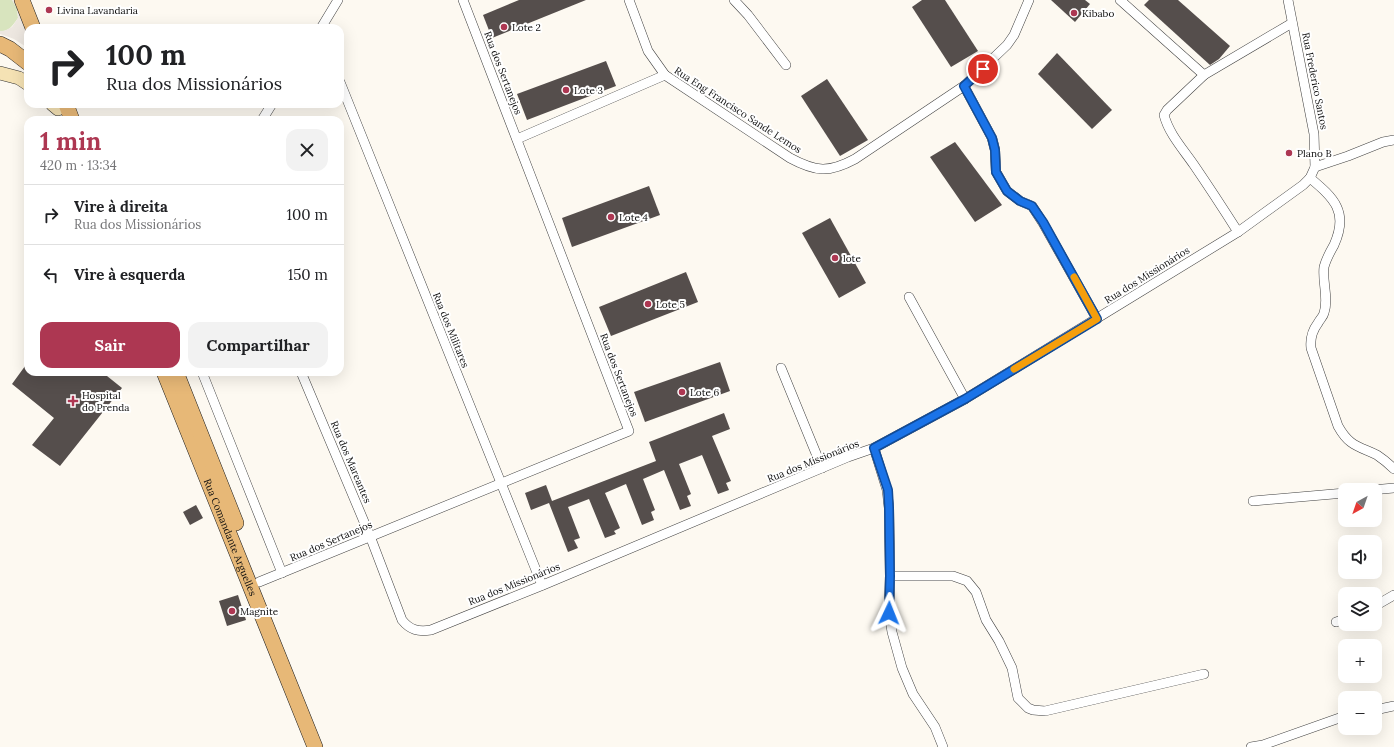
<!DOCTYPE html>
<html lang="pt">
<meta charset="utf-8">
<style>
:root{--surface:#fff;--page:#f2f2f2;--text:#202124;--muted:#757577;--line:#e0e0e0;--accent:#ad3752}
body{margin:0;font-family:Lora,serif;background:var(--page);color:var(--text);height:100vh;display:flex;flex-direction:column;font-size:15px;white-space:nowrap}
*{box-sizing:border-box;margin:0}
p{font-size:13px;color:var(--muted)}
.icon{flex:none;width:22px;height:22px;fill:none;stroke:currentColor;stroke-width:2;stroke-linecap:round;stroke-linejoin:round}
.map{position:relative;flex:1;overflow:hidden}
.sheet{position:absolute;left:24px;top:116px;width:320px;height:260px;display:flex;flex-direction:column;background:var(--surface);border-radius:12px;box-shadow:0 4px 16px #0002}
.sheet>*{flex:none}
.top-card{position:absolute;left:24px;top:24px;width:320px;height:84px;border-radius:12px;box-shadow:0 4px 16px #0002;background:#fff;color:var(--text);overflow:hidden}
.needle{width:26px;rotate:220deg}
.tools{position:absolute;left:1338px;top:483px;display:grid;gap:8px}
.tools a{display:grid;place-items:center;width:44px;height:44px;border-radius:8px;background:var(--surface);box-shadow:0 4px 16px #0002;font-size:20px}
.pin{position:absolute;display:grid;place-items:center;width:34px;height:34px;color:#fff;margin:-17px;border:2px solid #fff;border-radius:50%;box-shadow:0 1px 4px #0007}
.me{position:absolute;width:44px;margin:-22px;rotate:2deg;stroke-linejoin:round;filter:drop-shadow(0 0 3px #0008)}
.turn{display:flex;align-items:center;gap:14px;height:84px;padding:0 16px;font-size:18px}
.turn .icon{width:52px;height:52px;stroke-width:2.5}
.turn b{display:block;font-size:28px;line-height:34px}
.round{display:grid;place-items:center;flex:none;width:42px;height:42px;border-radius:12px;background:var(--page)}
.summary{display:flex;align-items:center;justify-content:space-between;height:68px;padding:0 16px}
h1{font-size:24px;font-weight:700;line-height:30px;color:var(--accent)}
.button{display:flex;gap:8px;margin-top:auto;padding:8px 16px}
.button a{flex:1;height:46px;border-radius:12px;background:var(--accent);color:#fff;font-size:16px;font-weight:700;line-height:46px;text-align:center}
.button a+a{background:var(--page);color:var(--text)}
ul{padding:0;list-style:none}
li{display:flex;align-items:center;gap:12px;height:60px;padding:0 16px;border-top:1px solid var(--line)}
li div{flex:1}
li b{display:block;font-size:15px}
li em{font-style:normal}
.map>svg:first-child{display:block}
.green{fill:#d8e4be}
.plaza{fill:#ede7e0}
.building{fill:#554e4c}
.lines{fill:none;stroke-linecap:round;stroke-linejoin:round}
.street-casing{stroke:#414141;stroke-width:10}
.secondary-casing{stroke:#303030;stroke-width:14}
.primary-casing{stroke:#1f1f1f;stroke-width:16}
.street{stroke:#fff;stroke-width:9}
.secondary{stroke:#f5e2b4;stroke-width:13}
.primary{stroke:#e7b877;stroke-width:15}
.route-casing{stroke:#114b97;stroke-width:10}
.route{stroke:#1a73e8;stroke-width:7}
.slow{stroke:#f59e0b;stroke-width:7}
.poi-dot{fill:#ad3752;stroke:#fff;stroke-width:1.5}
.labels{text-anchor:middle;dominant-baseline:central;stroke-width:4;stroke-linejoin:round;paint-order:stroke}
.poi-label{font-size:10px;fill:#0e0e0e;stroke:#fff;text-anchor:start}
.street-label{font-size:10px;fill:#0e0e0e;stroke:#fff}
</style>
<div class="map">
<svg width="1394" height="747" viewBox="0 0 1394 747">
<rect width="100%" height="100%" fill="#fdf9f1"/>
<path class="green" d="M0 0H12L17 8 18 18C13 25 9 32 0 31Z"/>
<path class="plaza" d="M12 0H16L28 28V48L14 39 0 34V31H4L12 27 18 18 17 8Z"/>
<g class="building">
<path d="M519 0H586L492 38 483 15Z"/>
<path d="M922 0H945L978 51 951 67 912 7Z"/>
<path d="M1051 0H1085L1090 4 1075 22Z"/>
<path d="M1149 0H1178L1230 46 1219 59 1210 65 1144 5Z"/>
<path d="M1057 53 1112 110 1092 129 1038 74Z"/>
<path d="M606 61 616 86 527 120 517 94Z"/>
<path d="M827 79 868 140 840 156 801 96Z"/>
<path d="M955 142 1002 205 975 222 930 157Z"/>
<path d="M649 186 660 215 572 247 562 218Z"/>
<path d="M830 218 866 283 839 298 802 233Z"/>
<path d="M686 272 698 302 611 336 599 307Z"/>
<path d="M28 362V372H102L122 388 60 466 32 445 54 418 12 384Z"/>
<path d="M720 362 730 391 645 422 634 392Z"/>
<path d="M724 413 730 429 712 436 731 481 726 483 729 490 718 494 702 455 679 464 691 494 687 496 691 506 680 510 664 470 643 479 655 510 651 512 654 520 642 525 626 484 605 493 620 528 614 531 616 534 605 538 589 499 568 507 580 538 574 540 578 548 568 552 549 503 531 510 525 493 546 485 552 501 656 461 649 442Z"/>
<path d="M196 505 203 518 190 525 183 512Z"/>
<path d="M238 595 246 620 227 626 219 601Z"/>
</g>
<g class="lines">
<g class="street-casing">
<g id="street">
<path d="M629 0 648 51 665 75 790 158C816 172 829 173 855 159L964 86 1007 45 1014 35 1029 0"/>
<path d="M734 0 748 15 786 65"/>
<path d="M1120 0 1204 75"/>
<path d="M321 28 338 0"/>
<path d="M340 82 542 585"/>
<path d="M964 86 992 138 995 150 996 172 1007 191 1020 201 1032 206 1043 223 1097 319"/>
<path d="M262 120 272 104"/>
<path d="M517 139 665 75"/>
<path d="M1315 167 1348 156 1383 142 1394 140"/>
<path d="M1310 178C1334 198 1349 212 1334 245 1330 252 1326 259 1324 267 1322 282 1329 298 1324 313 1323 317 1320 319 1318 323 1312 331 1310 339 1311 348L1338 426C1349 446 1358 446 1377 455 1383 459 1389 464 1394 469"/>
<path d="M1238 232C1224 210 1209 187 1194 165 1183 149 1169 134 1164 115L1167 110 1204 75 1292 23"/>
<path d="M909 297 965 399"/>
<path d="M781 368 822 468"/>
<path d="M202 372 282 573"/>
<path d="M301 372 370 536 402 620C410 630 418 632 431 630L543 585 848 457 874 448 965 399 1238 232 1303 185 1310 178 1315 167 1314 134 1288 0"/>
<path d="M874 448 887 490 889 508 890 576 889 613 892 632 902 668 913 694 935 727 943 747"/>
<path d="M1372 490 1394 488"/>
<path d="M1253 501 1345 493"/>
<path d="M890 576H953L967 581 976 592 986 620 999 641 1012 668 1018 698 1028 708 1033 710 1045 711 1204 674"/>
<path d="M259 582 629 431 463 0"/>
<path d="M1375 606 1394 595"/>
<path d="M1336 622 1345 619"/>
<path d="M1375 710 1394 706"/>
<path d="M1251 747 1263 745 1345 716"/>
</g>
</g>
<g class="secondary-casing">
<g id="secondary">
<path d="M0 73 19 78 28 84"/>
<path d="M52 104 58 109"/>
</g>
</g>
<g class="primary-casing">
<g id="primary">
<path d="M22 0 33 28"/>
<path d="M0 44 10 49 28 63"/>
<path d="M66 104 72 120"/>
<path id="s1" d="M164 372 315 747"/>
<path d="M176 372 236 523"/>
</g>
</g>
<use href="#street" class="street"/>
<use href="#secondary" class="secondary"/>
<use href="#primary" class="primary"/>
</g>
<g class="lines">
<g class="route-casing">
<path id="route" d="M889 613 890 576 889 508 888 490 874 448 965 399 1097 319 1043 222 1032 206 1020 201 1007 191 996 172 995 150 992 138 964 86 983 69"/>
</g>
<use href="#route" class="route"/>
<path class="slow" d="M1014 369 1097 319 1074 277"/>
</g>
<g class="poi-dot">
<circle cx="49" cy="10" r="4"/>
<circle cx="1074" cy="13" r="4"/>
<circle cx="504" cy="27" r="4"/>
<circle cx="566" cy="90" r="4"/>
<circle cx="1289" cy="153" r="4"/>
<circle cx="611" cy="217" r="4"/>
<circle cx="835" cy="258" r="4"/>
<circle cx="648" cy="304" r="4"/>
<circle cx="682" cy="392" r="4"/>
<path d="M71 395h4v4h4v4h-4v4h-4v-4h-4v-4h4z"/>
<circle cx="232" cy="611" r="4"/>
</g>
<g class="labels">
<g class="poi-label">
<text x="57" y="10">Livina Lavandaria</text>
<text x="1082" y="13">Kibabo</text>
<text x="512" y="27">Lote 2</text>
<text x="574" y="90">Lote 3</text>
<text x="1297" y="153">Plano B</text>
<text x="619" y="217">Lote 4</text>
<text x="843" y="258">lote</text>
<text x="656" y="304">Lote 5</text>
<text x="690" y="392">Lote 6</text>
<text x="82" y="395">Hospital<tspan x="82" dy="12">do Prenda</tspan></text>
<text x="240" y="611">Magnite</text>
</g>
<g class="street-label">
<text transform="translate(503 73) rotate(69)">Rua dos Sertanejos</text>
<text transform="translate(1315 81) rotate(79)">Rua Frederico Santos</text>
<text transform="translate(738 110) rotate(33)">Rua Eng Francisco Sande Lemos</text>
<text transform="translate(1147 275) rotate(-32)">Rua dos Missionários</text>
<text transform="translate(451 330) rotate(68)">Rua dos Militares</text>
<text transform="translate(619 375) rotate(69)">Rua dos Sertanejos</text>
<text transform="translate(813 461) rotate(-22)">Rua dos Missionários</text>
<text transform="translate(351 462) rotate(67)">Rua dos Mareantes</text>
<text stroke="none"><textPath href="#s1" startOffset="178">Rua Comandante Arguelles</textPath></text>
<text transform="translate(331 541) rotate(-23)">Rua dos Sertanejos</text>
<text transform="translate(514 584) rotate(-22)">Rua dos Missionários</text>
</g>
</g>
</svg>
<div class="tools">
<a><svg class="needle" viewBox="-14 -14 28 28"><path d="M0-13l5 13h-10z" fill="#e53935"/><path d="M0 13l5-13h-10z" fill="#757577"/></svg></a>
<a><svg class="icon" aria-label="sound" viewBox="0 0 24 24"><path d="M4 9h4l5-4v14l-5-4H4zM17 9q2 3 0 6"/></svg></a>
<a><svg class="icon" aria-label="layers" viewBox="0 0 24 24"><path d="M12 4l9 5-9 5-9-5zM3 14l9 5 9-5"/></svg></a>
<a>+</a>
<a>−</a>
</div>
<div class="pin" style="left:983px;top:69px;background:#d93025"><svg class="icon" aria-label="arrive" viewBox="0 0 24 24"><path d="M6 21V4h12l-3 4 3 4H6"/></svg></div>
<svg class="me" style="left:889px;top:613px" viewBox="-20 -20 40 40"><path d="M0-17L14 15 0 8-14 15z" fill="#1a73e8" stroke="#fff" stroke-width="4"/></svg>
<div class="top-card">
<div class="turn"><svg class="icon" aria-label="right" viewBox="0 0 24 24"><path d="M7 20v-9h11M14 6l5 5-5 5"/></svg><div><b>100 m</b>Rua dos Missionários</div></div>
</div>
<section class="sheet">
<div class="summary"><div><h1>1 min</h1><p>420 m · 13:34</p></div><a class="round"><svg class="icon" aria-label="close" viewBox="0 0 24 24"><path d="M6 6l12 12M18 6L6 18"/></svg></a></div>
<ul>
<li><svg class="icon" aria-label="right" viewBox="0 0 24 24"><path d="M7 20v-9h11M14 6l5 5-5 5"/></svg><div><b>Vire à direita</b><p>Rua dos Missionários</p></div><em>100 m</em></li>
<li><svg class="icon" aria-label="left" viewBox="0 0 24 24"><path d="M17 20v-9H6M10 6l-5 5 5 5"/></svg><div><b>Vire à esquerda</b></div><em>150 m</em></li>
</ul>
<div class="button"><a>Sair</a><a>Compartilhar</a></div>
</section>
</div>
